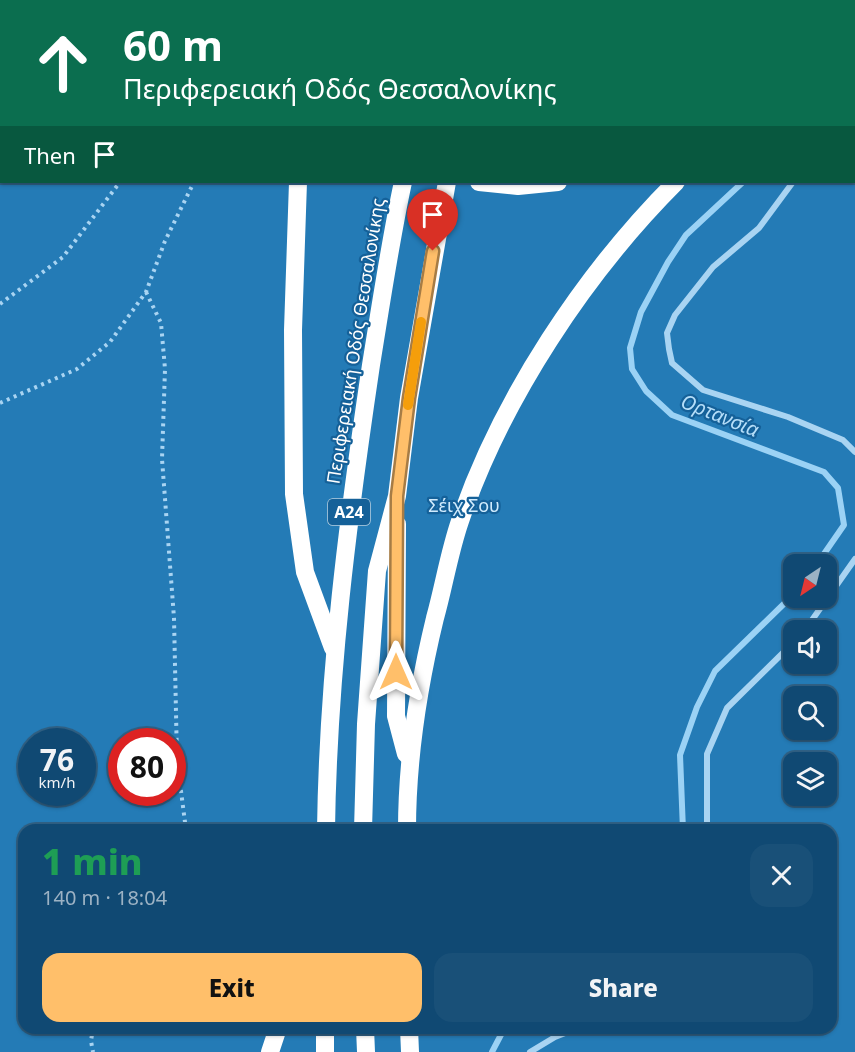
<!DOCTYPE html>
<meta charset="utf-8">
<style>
:root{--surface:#104973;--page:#195078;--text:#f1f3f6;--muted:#9cb2c4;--line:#306185;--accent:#ffbf6a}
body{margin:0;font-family:"Noto Sans",sans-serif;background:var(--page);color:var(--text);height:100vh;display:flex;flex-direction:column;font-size:22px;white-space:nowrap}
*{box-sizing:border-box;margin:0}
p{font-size:20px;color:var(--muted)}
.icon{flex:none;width:33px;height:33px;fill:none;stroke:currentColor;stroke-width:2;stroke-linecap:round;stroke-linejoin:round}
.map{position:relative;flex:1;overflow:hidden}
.details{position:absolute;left:18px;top:824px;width:819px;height:210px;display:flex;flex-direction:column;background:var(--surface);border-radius:18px;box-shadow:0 2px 4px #0004,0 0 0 2px var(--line)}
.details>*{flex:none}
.guide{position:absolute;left:0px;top:0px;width:855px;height:183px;box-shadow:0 2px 4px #0004,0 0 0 2px var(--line);background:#0b6e4f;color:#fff;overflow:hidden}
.needle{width:39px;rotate:215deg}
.tools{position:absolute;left:783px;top:554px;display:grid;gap:12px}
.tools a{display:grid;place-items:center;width:54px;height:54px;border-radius:12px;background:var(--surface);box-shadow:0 2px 4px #0004,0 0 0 2px var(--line);font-size:30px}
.speed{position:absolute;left:18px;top:728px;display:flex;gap:12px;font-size:30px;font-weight:700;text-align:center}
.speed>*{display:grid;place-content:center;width:78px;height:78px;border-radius:50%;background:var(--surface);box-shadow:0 2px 4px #0004,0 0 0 2px var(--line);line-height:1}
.speed small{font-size:15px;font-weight:400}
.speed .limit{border:9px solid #d22;background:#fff;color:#111}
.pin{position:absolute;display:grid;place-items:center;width:51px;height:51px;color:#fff;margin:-62px -26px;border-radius:50% 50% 50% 0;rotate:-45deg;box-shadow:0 0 6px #0007}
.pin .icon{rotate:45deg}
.me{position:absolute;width:66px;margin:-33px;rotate:0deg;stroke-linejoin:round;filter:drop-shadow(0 0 4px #0008)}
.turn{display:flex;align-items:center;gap:21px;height:126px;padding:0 24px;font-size:27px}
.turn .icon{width:78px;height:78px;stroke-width:2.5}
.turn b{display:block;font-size:42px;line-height:51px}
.then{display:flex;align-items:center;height:57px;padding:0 24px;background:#0003;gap:12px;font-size:22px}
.round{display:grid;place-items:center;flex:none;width:63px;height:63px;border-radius:18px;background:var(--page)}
.head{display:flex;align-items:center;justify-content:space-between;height:102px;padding:0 24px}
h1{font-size:36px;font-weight:800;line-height:45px;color:#1e9e55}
.primary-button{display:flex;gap:12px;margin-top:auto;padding:12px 24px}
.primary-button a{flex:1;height:69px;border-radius:18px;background:var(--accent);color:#111;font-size:24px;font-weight:800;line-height:69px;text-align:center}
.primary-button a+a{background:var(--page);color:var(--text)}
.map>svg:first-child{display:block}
.green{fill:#247bb6;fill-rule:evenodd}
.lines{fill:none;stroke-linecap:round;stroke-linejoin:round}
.stream{stroke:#9bd2f5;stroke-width:6}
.path{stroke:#a9d4f2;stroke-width:4;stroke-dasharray:3 4.5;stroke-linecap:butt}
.street{stroke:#a9d4f2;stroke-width:6}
.highway{stroke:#fff;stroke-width:18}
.route-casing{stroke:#a67c45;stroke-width:15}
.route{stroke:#ffbf6a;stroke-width:10}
.slow{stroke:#f59e0b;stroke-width:10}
.labels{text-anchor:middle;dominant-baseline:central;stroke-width:4.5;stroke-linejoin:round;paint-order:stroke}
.shield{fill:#156199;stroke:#b9d0e0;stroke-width:1.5}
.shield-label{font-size:16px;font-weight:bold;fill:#fff}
.street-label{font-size:18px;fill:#fff;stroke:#156199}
.park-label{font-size:18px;fill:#d0ebfd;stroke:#156199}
.water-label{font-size:20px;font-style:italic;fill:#b5def9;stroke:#156199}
</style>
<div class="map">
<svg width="855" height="1052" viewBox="0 0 855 1052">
<rect width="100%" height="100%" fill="#156199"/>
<path class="green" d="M0 0H855V1052H0ZM2 2H854V182H2ZM794 564H826V597H794ZM794 630H826V663H794ZM794 696H826V729H794ZM32 741H82V792H32ZM122 741H172V792H122ZM794 762H826V795H794ZM24 830H831V1028H24Z"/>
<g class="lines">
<g class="stream">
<path d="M743 182 686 235 668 262 641 312 630 348 632 369 646 391 672 415 824 472 838 488 844 525 817 564"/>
<path d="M683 830 680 755 697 707 715 671 794 594"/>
<path d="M492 1052 504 1029 508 1028"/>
</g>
<g class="path">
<path d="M99 0 102 2"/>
<path d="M207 0V2"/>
<path d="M24 2V0"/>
<path d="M0 89 2 86"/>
<path d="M146 292 161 323 165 369 162 459 174 618 177 760 186 830"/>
<path d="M0 304 63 257 120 182"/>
<path d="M0 403 77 369 110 342 146 292 165 241 194 182"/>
<path d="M93 1028 91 1041 93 1052"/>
</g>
<g class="street">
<path d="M793 182 759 228 713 267 675 315 667 333 669 349 672 363 703 390 788 417 843 440 855 452"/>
<path d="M805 630 855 559"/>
<path d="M707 830V754L727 708 794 642"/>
<path d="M530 1052 555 1037 578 1028"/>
</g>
<g class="highway">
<path d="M328 0V2"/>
<path d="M705 0H715"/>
<path d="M346 2 347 0"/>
<path d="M442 2 443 0"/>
<path d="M487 2V0"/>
<path d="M854 17 855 16"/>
<path d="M298 182 293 330 294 494 305 572 333 648"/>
<path d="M479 182 518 186 558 182"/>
<path d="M397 524 396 716 406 754"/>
<path d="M326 830C328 674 348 519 371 365 381 304 390 242 403 182"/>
<path d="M363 830 366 724 377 571 397 496 409 398 447 182"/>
<path d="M407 830C407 758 418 688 435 618 444 586 449 553 460 521 502 398 585 273 676 182"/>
<path d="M365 1028 366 1052"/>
<path d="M409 1028 410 1052"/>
<path d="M270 1052 278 1028"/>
<path d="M325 1052V1028"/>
</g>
</g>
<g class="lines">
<g class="route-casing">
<path id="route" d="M396 672 397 496 409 398 433 251"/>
</g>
<use href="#route" class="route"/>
<path class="slow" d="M408 405 421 322"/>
</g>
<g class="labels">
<rect class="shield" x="328" y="499" width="42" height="26" rx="4.5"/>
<g class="shield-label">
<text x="349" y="512">Α24</text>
</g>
<g class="street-label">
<text transform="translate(355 341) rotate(-81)">Περιφερειακή Οδός Θεσσαλονίκης</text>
</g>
<g class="park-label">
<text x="464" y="505">Σέιχ Σου</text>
</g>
<g class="water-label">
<text transform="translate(720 415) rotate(22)">Ορτανσία</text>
</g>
</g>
</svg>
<div class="tools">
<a><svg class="needle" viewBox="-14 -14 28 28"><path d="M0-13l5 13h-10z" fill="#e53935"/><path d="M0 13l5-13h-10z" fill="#9cb2c4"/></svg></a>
<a><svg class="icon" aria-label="sound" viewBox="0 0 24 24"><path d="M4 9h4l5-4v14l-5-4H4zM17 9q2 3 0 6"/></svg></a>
<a><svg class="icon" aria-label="search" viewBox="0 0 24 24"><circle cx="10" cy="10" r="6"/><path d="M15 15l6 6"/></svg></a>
<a><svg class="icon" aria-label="layers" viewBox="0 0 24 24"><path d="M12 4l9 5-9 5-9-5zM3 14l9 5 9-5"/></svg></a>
</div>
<div class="speed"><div>76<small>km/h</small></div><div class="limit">80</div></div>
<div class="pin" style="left:433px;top:251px;background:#d93025"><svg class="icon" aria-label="arrive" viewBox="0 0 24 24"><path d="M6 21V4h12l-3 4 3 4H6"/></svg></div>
<svg class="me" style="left:396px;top:672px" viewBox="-20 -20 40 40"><path d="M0-17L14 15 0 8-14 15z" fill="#ffbf6a" stroke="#fff" stroke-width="4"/></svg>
<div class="guide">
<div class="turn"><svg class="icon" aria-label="ahead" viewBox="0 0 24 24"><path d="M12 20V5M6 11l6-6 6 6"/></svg><div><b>60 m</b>Περιφερειακή Οδός Θεσσαλονίκης</div></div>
<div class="then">Then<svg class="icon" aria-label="arrive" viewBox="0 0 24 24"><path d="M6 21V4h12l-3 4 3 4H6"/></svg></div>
</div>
<section class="details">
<div class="head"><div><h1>1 min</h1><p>140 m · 18:04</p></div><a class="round"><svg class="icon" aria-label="close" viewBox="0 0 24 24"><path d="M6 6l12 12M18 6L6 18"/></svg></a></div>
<div class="primary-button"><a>Exit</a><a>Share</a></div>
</section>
</div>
